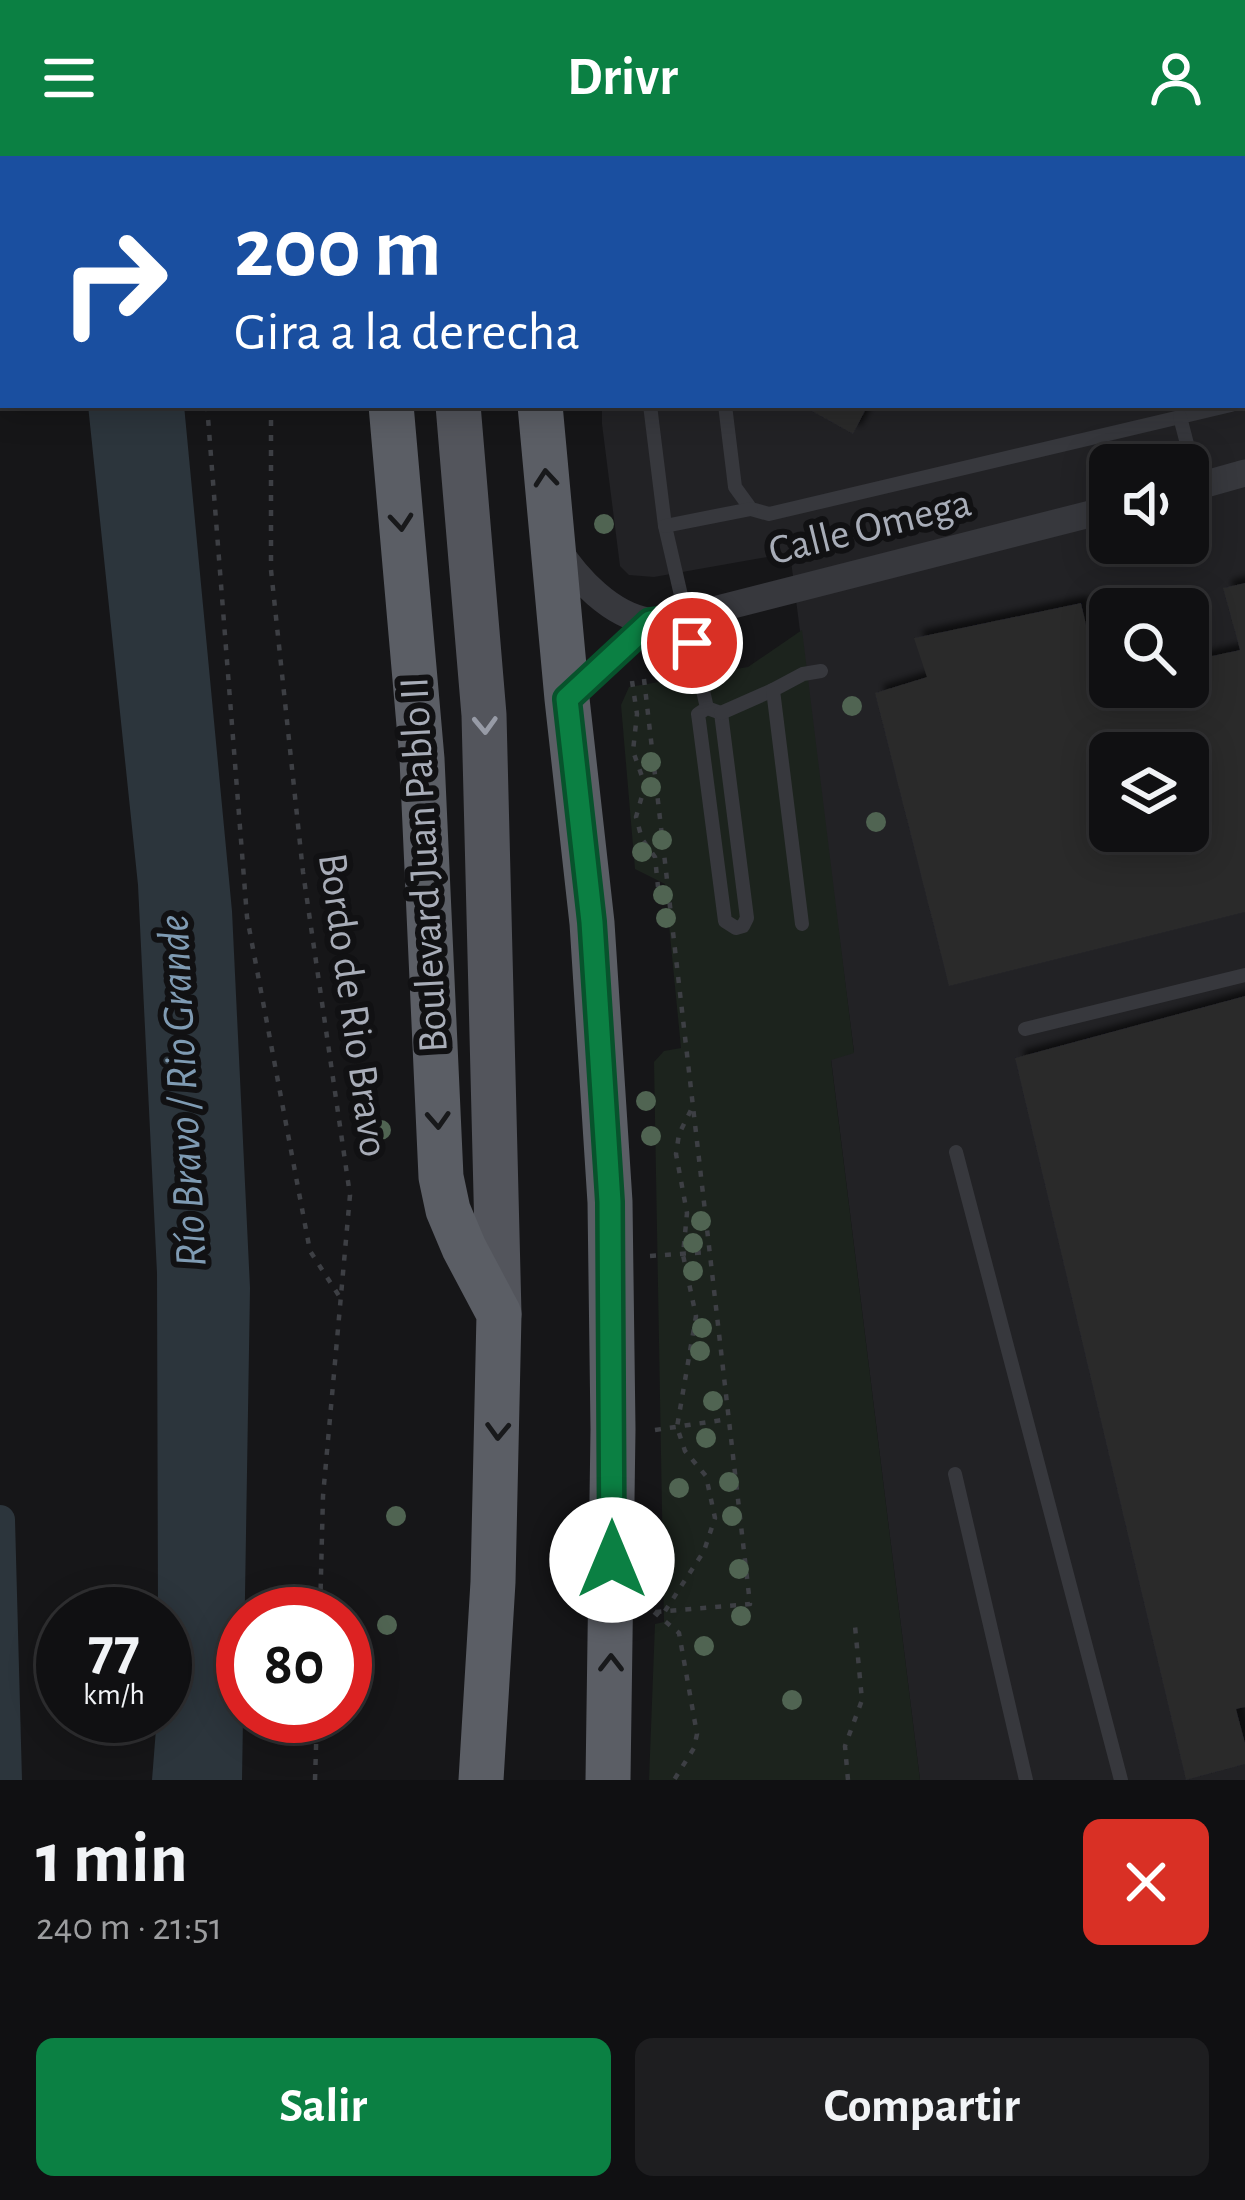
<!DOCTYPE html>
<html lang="es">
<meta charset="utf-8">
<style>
:root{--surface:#101012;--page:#1e1e20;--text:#f1f3f6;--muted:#9c9d9f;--line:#303032;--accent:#0b8043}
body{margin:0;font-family:"Alegreya Sans",sans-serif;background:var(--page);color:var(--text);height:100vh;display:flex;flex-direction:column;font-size:45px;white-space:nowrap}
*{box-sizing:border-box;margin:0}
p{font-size:39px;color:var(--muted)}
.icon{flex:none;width:66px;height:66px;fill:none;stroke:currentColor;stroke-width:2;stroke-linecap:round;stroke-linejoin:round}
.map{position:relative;height:1624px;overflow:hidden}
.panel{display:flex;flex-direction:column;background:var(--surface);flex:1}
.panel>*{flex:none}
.hud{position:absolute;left:0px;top:0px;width:1245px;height:252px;box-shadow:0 6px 30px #0003,0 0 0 3px var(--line);background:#1a4fa0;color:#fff;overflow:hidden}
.fabs{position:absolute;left:1089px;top:288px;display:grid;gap:24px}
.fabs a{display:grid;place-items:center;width:120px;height:120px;border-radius:18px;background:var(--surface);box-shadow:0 6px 30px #0003,0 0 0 3px var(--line);font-size:60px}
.speed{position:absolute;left:36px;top:1431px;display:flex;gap:24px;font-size:60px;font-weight:700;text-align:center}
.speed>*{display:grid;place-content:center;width:156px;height:156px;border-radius:50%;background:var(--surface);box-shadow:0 6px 30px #0003,0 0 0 3px var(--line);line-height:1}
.speed small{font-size:30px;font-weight:400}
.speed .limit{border:18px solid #d22;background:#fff;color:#111}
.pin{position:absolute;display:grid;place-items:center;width:102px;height:102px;color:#fff;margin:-51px;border:6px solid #fff;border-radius:50%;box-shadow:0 3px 12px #0007}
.me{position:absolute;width:132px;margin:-66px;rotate:0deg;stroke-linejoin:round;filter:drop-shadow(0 0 9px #0008)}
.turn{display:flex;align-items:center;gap:42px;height:252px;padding:0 36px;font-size:54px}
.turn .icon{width:156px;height:156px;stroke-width:2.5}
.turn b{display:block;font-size:84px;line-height:102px}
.round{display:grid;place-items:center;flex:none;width:126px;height:126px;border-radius:18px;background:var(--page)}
.overview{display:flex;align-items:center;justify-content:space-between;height:204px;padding:0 36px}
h1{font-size:72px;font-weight:700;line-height:90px}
.primary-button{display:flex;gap:24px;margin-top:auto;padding:24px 36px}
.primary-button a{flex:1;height:138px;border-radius:18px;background:var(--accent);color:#fff;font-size:48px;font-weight:700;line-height:138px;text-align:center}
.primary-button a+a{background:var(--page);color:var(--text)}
header{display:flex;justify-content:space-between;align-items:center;height:156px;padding:0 36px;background:var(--accent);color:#fff;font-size:54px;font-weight:700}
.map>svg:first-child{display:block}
.built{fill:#222225;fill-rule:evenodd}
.green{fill:#1c231d}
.water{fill:#2c353c}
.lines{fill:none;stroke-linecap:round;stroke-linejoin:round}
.canal{stroke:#2c353c;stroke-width:30}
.building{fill:#29292c;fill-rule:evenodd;filter:url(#shadow)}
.path{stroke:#3d3f44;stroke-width:4.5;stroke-dasharray:6 9;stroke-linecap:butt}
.service{stroke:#37383d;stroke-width:14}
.minor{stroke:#37383d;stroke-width:27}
.primary{stroke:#53555c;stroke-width:45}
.trunk{stroke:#5b5e65;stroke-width:45}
.tree{fill:#506452}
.oneway{stroke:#18191b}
.oneway2{stroke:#979ba6}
.route-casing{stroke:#07532c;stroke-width:30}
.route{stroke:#0b8043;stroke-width:21}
.labels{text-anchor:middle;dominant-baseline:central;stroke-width:12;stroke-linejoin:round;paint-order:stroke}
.street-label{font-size:42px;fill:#a8adb8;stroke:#111113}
.water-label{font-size:45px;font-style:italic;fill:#7f9bb3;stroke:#111113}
</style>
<header><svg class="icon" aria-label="menu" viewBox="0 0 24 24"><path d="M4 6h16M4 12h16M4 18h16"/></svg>Drivr<svg class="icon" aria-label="person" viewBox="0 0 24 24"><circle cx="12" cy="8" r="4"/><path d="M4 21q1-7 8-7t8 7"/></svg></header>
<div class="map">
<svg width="1245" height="1624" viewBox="0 0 1245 1624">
<defs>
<filter id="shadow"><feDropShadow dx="8" dy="-8" stdDeviation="3" flood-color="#0009"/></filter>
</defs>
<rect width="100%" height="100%" fill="#161618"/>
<path class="built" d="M612 0H1245V1624H920L831 903 854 896 790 397 654 421 629 419 620 410 602 268V249H1242V3H612ZM1110 309H1188V387H1110ZM1110 453H1188V531H1110ZM1110 597H1188V675H1110Z"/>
<path class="green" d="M802 474 854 897 831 904 920 1624H649L655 1468 664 1466 654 906 664 895 681 892 665 728 635 713 621 549 629 531 748 511Z"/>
<path class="water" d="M88 249H184L232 755 250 1132 242 1624H152L157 1560H165V1458H158L157 1117 138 729Z"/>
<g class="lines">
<path class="canal" d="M0 1364 7 1624"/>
</g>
<g class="building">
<path d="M801 249H868L853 278Z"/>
<path d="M1245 427V756L949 830 875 537 927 521 914 482 1081 447 1099 524 1110 522V531H1188V505L1240 494 1223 432ZM1110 597H1188V675H1110Z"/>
<path d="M1245 840V1551L1236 1553 1245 1587V1608L1186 1624 1015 902Z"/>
</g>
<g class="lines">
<g class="path">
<path d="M187 0 188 3"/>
<path d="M290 3V0"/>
<path d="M207 249 247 761 310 1095 343 1146"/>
<path d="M271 249V414L303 716 350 1039 323 1340 320 1458"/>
<path d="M644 523 750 1448 654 1456"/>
<path d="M632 525 637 558 633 595 645 629 636 661 642 683 655 701 658 731"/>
<path d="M650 1100 710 1096"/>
<path d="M655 1274 729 1263"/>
<path d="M665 1455 704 1395 715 1362 706 1320 685 1295 677 1271 696 1160 683 1099 687 1057 676 998 679 978 694 948"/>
<path d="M654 1456 679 1477 697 1578 694 1592 674 1624"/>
<path d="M315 1624 317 1560"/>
<path d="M848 1624 845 1590 862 1544 855 1470"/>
</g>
<g class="service">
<path d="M692 0V3"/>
<path d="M1242 246H1245"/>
<path d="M650 249 665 370 707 552"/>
<path d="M725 249 735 331 751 353 769 358 1231 249"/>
<path d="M1180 261 1198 330"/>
<path d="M665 370 751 353"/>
<path d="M707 552 721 557 747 762 743 770 736 772 725 765 699 565 698 558Z"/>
<path d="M721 557 773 534"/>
<path d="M802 768 773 534 803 518 821 515"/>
<path d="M1025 873 1245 819"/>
<path d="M956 996 1121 1624"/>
<path d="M955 1318 1026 1624"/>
</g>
<g class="minor">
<path d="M1206 0 1207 3"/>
<path d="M1242 147 1245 159"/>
<path d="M1188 333 1245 317"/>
<path d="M558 393C577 423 611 459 648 465 659 467 675 463 686 461L1110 353"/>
<path d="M567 543 650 466"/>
</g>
<g class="primary">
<path d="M457 3 458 0"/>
<path d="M458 249 484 559 499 1158"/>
</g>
<g class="trunk">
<path d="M387 3V0"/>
<path d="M545 3V0"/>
<path d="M391 249 422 603 441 1021 448 1054 464 1092 499 1158 493 1426 481 1624"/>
<path d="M540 249 567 543 592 767 610 1046 613 1273 608 1624"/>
</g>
</g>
<g class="tree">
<circle cx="604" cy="368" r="10"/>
<circle cx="852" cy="550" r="10"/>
<circle cx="651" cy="606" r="10"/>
<circle cx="651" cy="631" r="10"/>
<circle cx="876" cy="666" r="10"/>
<circle cx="662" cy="684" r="10"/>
<circle cx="642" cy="696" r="10"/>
<circle cx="663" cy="739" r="10"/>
<circle cx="666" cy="762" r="10"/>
<circle cx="646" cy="945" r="10"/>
<circle cx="381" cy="974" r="10"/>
<circle cx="651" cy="980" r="10"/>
<circle cx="701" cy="1065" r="10"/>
<circle cx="693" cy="1087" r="10"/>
<circle cx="693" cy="1115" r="10"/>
<circle cx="702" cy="1172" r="10"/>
<circle cx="700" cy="1195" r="10"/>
<circle cx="713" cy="1245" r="10"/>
<circle cx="706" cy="1282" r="10"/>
<circle cx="729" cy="1326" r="10"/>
<circle cx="679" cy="1332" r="10"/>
<circle cx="396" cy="1360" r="10"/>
<circle cx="732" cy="1360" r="10"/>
<circle cx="739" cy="1413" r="10"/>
<circle cx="741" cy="1460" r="10"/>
<circle cx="387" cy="1469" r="10"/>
<circle cx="704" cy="1490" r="10"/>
<circle cx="792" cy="1544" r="10"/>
</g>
<defs><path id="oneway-chevron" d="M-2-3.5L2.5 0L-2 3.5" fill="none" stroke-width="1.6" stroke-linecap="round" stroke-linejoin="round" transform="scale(3)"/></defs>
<g class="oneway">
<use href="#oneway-chevron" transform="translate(546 322) rotate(-95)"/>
<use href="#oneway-chevron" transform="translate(401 366) rotate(85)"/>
<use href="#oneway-chevron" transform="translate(438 964) rotate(87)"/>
<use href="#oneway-chevron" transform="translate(498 1275) rotate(92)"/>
<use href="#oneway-chevron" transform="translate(611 1507) rotate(-90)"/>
</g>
<use class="oneway2" href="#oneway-chevron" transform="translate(485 569) rotate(88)"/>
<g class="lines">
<g class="route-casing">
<path id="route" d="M612 1404 610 1046 592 766 567 543 650 466 686 461 692 487"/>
</g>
<use href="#route" class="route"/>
</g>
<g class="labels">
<g class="street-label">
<text transform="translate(870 371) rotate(-14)">Calle Omega</text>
<text transform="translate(424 709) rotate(-93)">Boulevard Juan Pablo II</text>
<text transform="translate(353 849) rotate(82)">Bordo de Rio Bravo</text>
</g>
<g class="water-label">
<text transform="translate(183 935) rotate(-93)">Río Bravo / Rio Grande</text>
</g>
</g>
</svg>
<div class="fabs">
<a><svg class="icon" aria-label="sound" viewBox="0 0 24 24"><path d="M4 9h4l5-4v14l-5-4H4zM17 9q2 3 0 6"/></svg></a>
<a><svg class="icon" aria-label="search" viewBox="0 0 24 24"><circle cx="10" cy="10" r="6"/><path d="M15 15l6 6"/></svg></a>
<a><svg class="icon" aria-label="layers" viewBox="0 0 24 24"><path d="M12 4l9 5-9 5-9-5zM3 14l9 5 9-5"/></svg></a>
</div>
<div class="speed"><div>77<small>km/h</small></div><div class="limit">80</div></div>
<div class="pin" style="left:692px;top:487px;background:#d93025"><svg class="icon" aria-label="arrive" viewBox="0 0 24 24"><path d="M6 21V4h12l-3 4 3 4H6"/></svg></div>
<svg class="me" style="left:612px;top:1404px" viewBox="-20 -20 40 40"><circle r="19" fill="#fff"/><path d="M0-13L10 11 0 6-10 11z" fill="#0b8043"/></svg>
<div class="hud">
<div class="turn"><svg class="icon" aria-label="right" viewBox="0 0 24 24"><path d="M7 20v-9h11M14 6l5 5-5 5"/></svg><div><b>200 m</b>Gira a la derecha</div></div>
</div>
</div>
<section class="panel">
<div class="overview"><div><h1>1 min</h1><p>240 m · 21:51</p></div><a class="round" style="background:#d93025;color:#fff"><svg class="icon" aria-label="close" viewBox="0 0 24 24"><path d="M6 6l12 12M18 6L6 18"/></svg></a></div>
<div class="primary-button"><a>Salir</a><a>Compartir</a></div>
</section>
